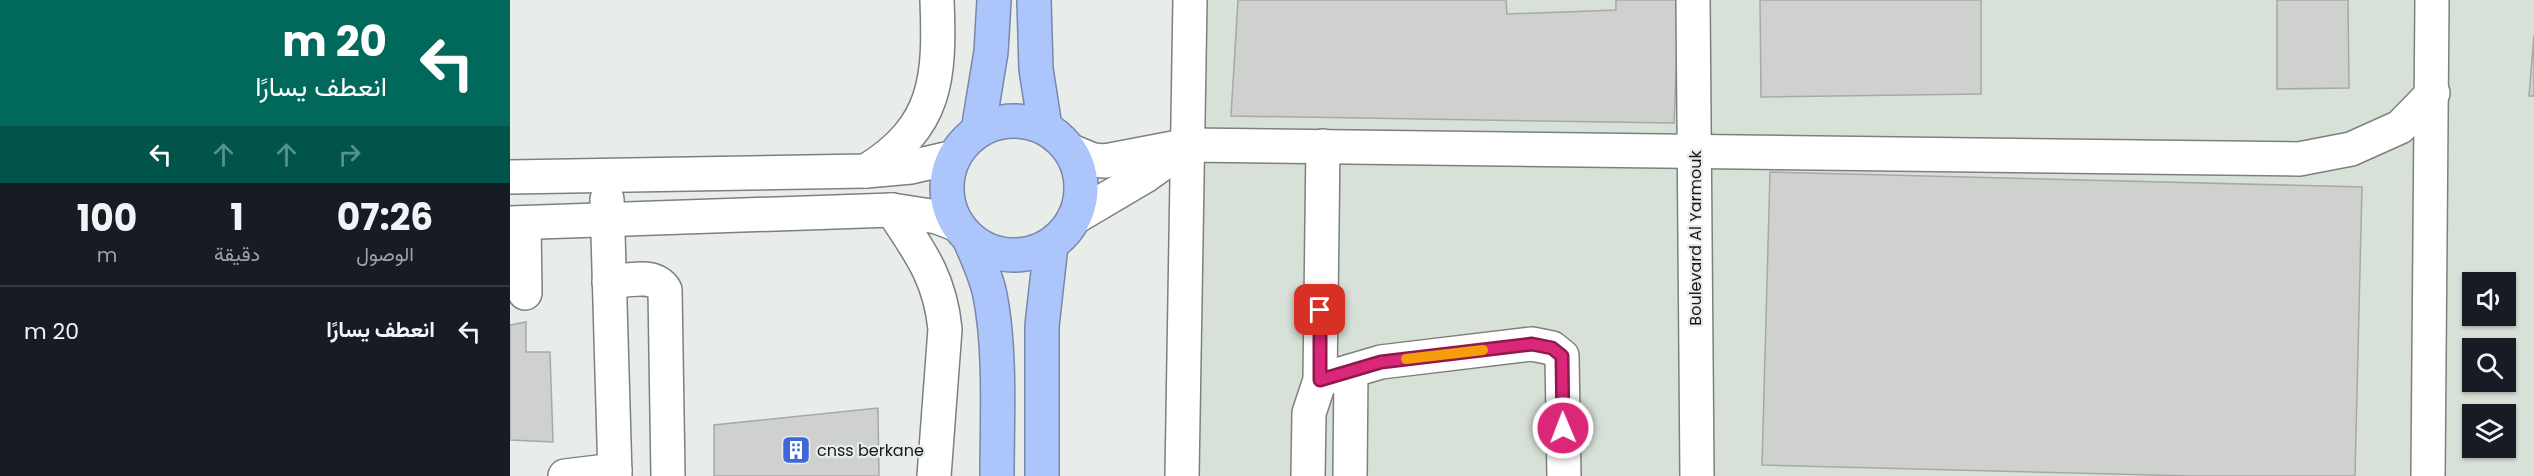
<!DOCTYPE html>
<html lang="ar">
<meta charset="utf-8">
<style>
:root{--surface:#171b24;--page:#242831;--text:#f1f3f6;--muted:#9ea1a6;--line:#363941}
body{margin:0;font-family:Poppins,Vazirmatn,sans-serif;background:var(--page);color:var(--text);direction:rtl;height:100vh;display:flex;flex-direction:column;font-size:22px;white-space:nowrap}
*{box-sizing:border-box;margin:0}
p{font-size:20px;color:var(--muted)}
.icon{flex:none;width:33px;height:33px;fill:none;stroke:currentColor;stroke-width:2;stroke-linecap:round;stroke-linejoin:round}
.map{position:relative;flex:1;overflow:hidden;direction:ltr}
.side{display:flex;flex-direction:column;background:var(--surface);width:510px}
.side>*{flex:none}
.guide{background:#00695c;color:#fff;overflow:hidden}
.buttons{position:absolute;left:1952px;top:272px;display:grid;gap:12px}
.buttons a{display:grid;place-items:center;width:54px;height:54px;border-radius:0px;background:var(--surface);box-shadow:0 2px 4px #0004;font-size:30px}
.pin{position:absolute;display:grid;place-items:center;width:51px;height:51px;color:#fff;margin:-26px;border-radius:12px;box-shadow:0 3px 9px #0006}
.me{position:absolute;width:66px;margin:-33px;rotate:359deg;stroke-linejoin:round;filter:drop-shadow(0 0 4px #0008)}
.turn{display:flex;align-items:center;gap:21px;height:126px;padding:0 24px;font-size:27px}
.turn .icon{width:78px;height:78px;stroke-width:2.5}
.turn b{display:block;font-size:42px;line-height:51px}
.lanes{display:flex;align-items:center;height:57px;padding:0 24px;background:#0003;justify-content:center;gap:30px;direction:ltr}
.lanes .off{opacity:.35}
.eta{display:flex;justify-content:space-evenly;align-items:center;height:102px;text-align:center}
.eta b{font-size:36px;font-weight:700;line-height:42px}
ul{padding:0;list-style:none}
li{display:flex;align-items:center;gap:18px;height:90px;padding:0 24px;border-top:2px solid var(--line)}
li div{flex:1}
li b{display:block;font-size:22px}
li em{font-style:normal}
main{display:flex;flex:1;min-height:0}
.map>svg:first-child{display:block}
.built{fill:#d8e1d8;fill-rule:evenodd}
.building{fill:#ced1ce;stroke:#a6a9a6;stroke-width:1.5}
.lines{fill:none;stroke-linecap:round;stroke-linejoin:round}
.minor-casing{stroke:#7d807d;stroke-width:36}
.highway-casing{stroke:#7888ab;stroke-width:36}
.minor{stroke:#fff;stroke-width:33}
.highway{stroke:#acc5fb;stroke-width:33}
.route-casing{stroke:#8e194d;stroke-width:15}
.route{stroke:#db2777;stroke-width:10}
.slow{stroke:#f59e0b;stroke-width:10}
.labels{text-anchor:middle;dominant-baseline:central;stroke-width:4.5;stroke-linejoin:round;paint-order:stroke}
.street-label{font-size:16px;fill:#161816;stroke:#e9ede9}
.poi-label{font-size:16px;fill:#161816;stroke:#e9ede9;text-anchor:start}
</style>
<main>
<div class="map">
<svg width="2024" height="476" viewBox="0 0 2024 476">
<rect width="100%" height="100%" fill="#e9ede9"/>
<path class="built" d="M680 0H2024V476H682ZM1962 282H1995V315H1962ZM1962 348H1995V381H1962ZM1962 414H1995V447H1962Z"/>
<g class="building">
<path d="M728 0H996L997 14 1106 10V0H1169L1164 123 721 116Z"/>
<path d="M1250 0H1471V94L1251 97Z"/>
<path d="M1767 0H1838L1839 88 1767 89Z"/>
<path d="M2024 35V96H2019Z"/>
<path d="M1260 172 1852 187 1845 476H1681L1252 465Z"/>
<path d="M16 322V352H40L43 442 0 440V325Z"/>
<path d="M368 408 369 476H204V425Z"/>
</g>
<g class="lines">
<g class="minor-casing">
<g id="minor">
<path d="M1183 0 1187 476"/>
<path d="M561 151 583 160 595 161 679 145 1789 159 1841 149 1890 127 1923 93"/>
<path d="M356 171C428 127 430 77 427 0"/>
<path d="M0 177 356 171 401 167 444 157"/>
<path d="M97 199 105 476"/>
<path d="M382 210C410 252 430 278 435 329L424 476"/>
<path d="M564 218 635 176 670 151"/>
<path d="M0 223 382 210 427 217 448 225"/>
<path d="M14 223 15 293"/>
<path d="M99 282C117 281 144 272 155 290L158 476"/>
<path d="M810 380 871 362 1022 344 1042 348 1052 356 1054 476"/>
<path d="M55 476 105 470"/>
<path d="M672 476 680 0"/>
<path d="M798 476 799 413 810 380 813 146"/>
<path d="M840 476 841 371"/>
<path d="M1918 476 1922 0"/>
</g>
</g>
<g class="highway-casing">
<g id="highway">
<path d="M524 0 526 69 535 127"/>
<circle cx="504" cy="188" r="67"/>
<path d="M468 131 481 52 484 0"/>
<path d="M459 238C467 257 476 275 480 295 491 351 487 419 487 476"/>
<path d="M532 476V326L541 245"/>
</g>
</g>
<use href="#minor" class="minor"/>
<use href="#highway" class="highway"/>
</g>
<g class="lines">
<g class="route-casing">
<path id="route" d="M810 310V380L871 362 1022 344 1042 348 1052 356 1053 428"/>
</g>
<use href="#route" class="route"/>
<path class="slow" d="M896 359 973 350"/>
</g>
<defs>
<g id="building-square" transform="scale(1.5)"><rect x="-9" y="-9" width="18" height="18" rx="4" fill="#3e68d9" stroke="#e9ede9"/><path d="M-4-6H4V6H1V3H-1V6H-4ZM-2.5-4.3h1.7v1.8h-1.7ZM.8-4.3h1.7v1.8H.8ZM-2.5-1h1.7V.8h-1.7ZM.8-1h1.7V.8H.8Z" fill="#fff"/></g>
</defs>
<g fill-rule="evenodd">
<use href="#building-square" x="286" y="450"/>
</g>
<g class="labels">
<g class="street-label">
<text transform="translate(1185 238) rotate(-90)">Boulevard Al Yarmouk</text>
</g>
<g class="poi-label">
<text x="307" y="450">cnss berkane</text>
</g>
</g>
</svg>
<div class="buttons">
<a><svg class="icon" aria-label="sound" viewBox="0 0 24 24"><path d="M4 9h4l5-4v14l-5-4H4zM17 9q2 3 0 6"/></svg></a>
<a><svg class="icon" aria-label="search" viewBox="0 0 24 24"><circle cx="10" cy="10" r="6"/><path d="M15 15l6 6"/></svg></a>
<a><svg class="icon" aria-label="layers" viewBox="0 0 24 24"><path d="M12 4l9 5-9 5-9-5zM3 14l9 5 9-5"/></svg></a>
</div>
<div class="pin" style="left:810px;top:310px;background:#d93025"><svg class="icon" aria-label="arrive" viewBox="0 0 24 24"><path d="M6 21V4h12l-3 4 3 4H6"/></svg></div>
<svg class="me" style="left:1053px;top:428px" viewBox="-20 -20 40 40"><circle r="17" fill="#db2777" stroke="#fff" stroke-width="3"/><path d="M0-11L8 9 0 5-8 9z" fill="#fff"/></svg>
</div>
<section class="side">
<div class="guide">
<div class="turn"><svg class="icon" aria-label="left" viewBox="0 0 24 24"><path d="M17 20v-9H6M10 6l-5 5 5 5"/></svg><div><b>20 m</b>انعطف يسارًا</div></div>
<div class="lanes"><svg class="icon" aria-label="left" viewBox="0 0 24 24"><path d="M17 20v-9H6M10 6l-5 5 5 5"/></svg><svg class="icon off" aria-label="ahead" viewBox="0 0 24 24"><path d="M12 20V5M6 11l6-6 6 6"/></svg><svg class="icon off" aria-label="ahead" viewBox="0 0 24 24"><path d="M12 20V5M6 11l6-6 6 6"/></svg><svg class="icon off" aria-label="right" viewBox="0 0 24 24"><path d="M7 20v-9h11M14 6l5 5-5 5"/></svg></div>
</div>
<div class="eta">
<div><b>07:26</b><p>الوصول</p></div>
<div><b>1</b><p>دقيقة</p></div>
<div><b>100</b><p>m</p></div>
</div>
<ul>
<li><svg class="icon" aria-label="left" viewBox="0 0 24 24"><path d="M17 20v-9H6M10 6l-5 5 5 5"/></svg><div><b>انعطف يسارًا</b></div><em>20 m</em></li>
</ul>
</section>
</main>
